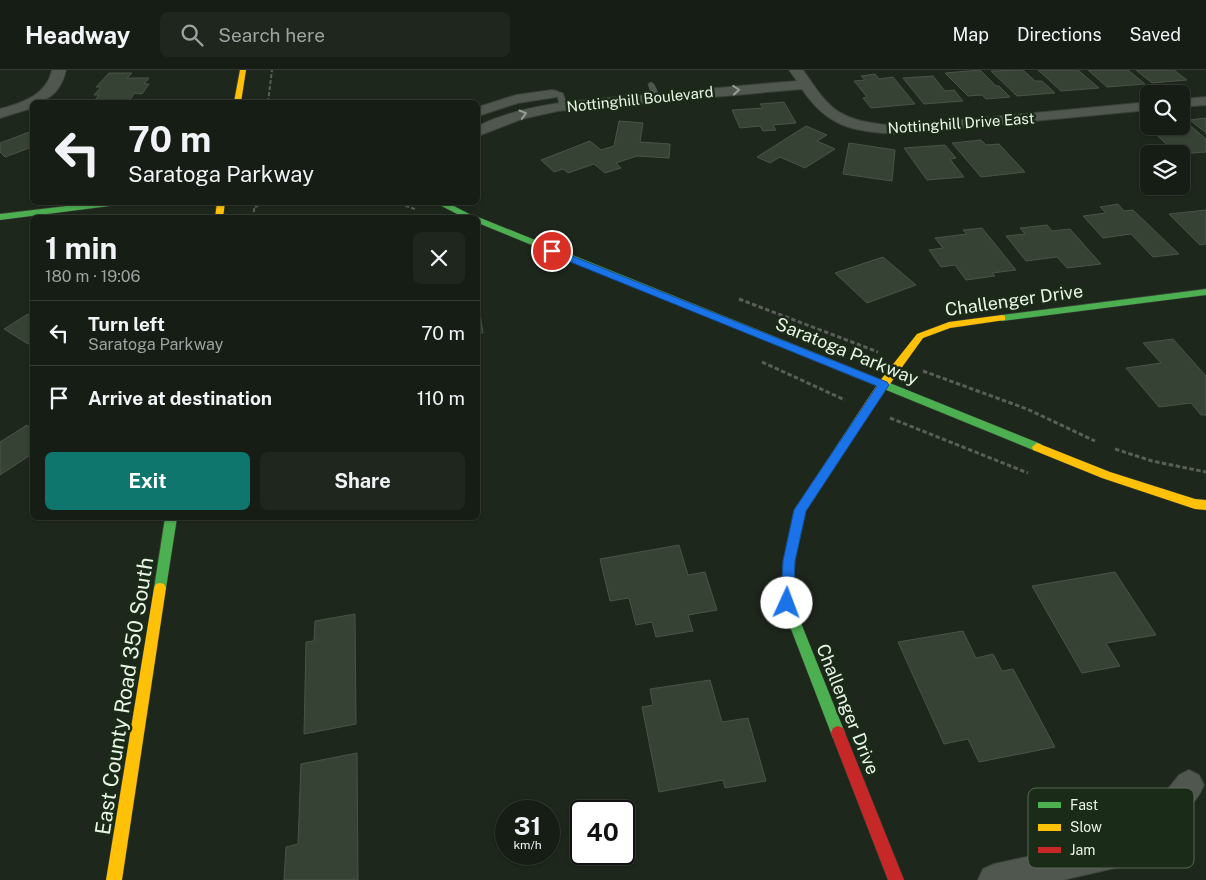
<!DOCTYPE html>
<meta charset="utf-8">
<style>
:root{--surface:#161d15;--page:#1f261e;--text:#f1f3f6;--muted:#9ea2a0;--line:#353b34;--accent:#0f766e}
body{margin:0;font-family:"Public Sans",sans-serif;background:var(--page);color:var(--text);height:100vh;display:flex;flex-direction:column;font-size:19px;white-space:nowrap}
*{box-sizing:border-box;margin:0}
p{font-size:16px;color:var(--muted)}
.icon{flex:none;width:28px;height:28px;fill:none;stroke:currentColor;stroke-width:2;stroke-linecap:round;stroke-linejoin:round}
.map{position:relative;flex:1;overflow:hidden}
.side{position:absolute;left:30px;top:145px;width:450px;height:305px;display:flex;flex-direction:column;background:var(--surface);border-radius:8px;box-shadow:0 1px 4px #0004,0 0 0 1px var(--line)}
.side>*{flex:none}
.hud{position:absolute;left:30px;top:30px;width:450px;height:105px;border-radius:8px;box-shadow:0 1px 4px #0004,0 0 0 1px var(--line);background:#161d15;color:var(--text);overflow:hidden}
.fabs{position:absolute;left:1140px;top:15px;display:grid;gap:10px}
.fabs a{display:grid;place-items:center;width:50px;height:50px;border-radius:8px;background:var(--surface);box-shadow:0 1px 4px #0004,0 0 0 1px var(--line);font-size:25px}
.speed{position:absolute;left:495px;top:730px;display:flex;gap:10px;font-size:25px;font-weight:700;text-align:center}
.speed>*{display:grid;place-content:center;width:65px;height:65px;border-radius:50%;background:var(--surface);box-shadow:0 1px 4px #0004,0 0 0 1px var(--line);line-height:1}
.speed small{font-size:12px;font-weight:400}
.speed .limit{border:2px solid #111;border-radius:8px;background:#fff;color:#111}
.pin{position:absolute;display:grid;place-items:center;width:42px;height:42px;color:#fff;margin:-21px;border:2px solid #fff;border-radius:50%;box-shadow:0 1px 5px #0007}
.me{position:absolute;width:55px;margin:-28px;rotate:2deg;stroke-linejoin:round;filter:drop-shadow(0 0 4px #0008)}
.turn{display:flex;align-items:center;gap:18px;height:105px;padding:0 15px;font-size:22px}
.turn .icon{width:65px;height:65px;stroke-width:2.5}
.turn b{display:block;font-size:35px;line-height:42px}
.round{display:grid;place-items:center;flex:none;width:52px;height:52px;border-radius:8px;background:var(--page)}
.summary{display:flex;align-items:center;justify-content:space-between;height:85px;padding:0 15px}
h1{font-size:30px;font-weight:700;line-height:38px}
.primary-button{display:flex;gap:10px;margin-top:auto;padding:10px 15px}
.primary-button a{flex:1;height:58px;border-radius:8px;background:var(--accent);color:#fff;font-size:20px;font-weight:700;line-height:58px;text-align:center}
.primary-button a+a{background:var(--page);color:var(--text)}
ul{padding:0;list-style:none}
li{display:flex;align-items:center;gap:15px;height:65px;padding:0 15px;border-top:1px solid var(--line)}
li div{flex:1}
li b{display:block;font-size:19px}
li em{font-style:normal}
header{display:flex;align-items:center;gap:30px;box-sizing:border-box;height:70px;padding:0 25px;background:var(--surface);border-bottom:1px solid var(--line)}
header strong{font-size:24px}
nav{display:flex;gap:28px;margin-inline-start:auto;font-size:18px}
.search{width:350px;height:45px;background:var(--page);display:flex;align-items:center;gap:12px;box-sizing:border-box;padding:0 18px;border-radius:8px;color:var(--muted);font-size:19px}
.map>svg:first-child{display:block}
.building{fill:#364334;stroke:#4b5349}
.lines{fill:none;stroke-linecap:round;stroke-linejoin:round}
.lane-casing{stroke:#394138;stroke-width:1}
.street-casing{stroke:#394138;stroke-width:2}
.fast-casing{stroke:#394138;stroke-width:1}
.slow-casing{stroke:#394138;stroke-width:1}
.jam-casing{stroke:#394138;stroke-width:1}
.path-far1{stroke:#595f58;stroke-width:2;stroke-dasharray:4 2;stroke-linecap:butt}
.path{stroke:#595f58;stroke-width:3;stroke-dasharray:4.5 2.5;stroke-linecap:butt}
.lane{fill:#50574f;fill-rule:evenodd}
.street{fill:#50574f;fill-rule:evenodd}
.fast{fill:#4caf50;fill-rule:evenodd}
.slow{fill:#ffc107;fill-rule:evenodd}
.jam{fill:#c62828;fill-rule:evenodd}
.oneway{stroke:#959e94}
.route{fill:#1a73e8;stroke:#114b97}
.labels{text-anchor:middle;dominant-baseline:central;stroke-width:5;stroke-linejoin:round;paint-order:stroke}
.far-street-label{font-size:15px;fill:#eaf5e8;stroke:#1a2b18}
.street-label{font-size:18px;fill:#eaf5e8;stroke:#1a2b18}
.near-street-label{font-size:21px;fill:#eaf5e8;stroke:#1a2b18}
.key{fill:#1a2b18;stroke:#586856;stroke-width:1}
.key-label{font-size:14px;fill:#eaf5e8}
</style>
<header>
<strong>Headway</strong>
<div class="search"><svg class="icon" aria-label="search" viewBox="0 0 24 24"><circle cx="10" cy="10" r="6"/><path d="M15 15l6 6"/></svg>Search here</div>
<nav><a>Map</a><a>Directions</a><a>Saved</a></nav>
</header>
<div class="map">
<svg width="1206" height="810" viewBox="0 0 1206 810">
<rect width="100%" height="100%" fill="#1e271c"/>
<g class="building">
<path d="M980 0 996 16H999L1010 27 986 29 982 25 968 26 945 3Z"/>
<path d="M1023 0 1035 11H1042L1055 23 1017 26 991 1Z"/>
<path d="M1038 0H1078L1099 18 1061 21Z"/>
<path d="M1088 0H1128L1145 14 1107 17Z"/>
<path d="M1136 0H1174L1187 10 1152 13Z"/>
<path d="M109 3H132L127 8H149L144 14H149L142 24 135 23 128 32 94 31 99 25H94L101 17H96Z"/>
<path d="M875 4 879 9 893 7 915 34 871 38 863 28 867 27 854 11 865 10 861 6Z"/>
<path d="M933 6 945 21 954 20 963 31 924 34 903 8Z"/>
<path d="M784 32 796 53 773 55 776 60 763 61 760 56 740 58 732 40 763 38 760 34Z"/>
<path d="M1206 48V63L1190 50Z"/>
<path d="M619 51 643 53 640 72 670 74 669 88 637 86 616 93 621 98 605 103 594 94 568 103 563 99 554 102 541 90 590 71 601 80 614 76Z"/>
<path d="M1145 54H1149V56H1172L1175 59 1192 57 1206 69V82L1177 84Z"/>
<path d="M806 56 827 65 817 71 835 79 805 98 780 87 770 93 757 87Z"/>
<path d="M32 61V77L5 87 0 82V73Z"/>
<path d="M981 70 986 75 999 74 1025 102 981 107 952 73Z"/>
<path d="M849 73 895 80 892 111 843 104Z"/>
<path d="M945 75 956 88 950 89 964 107 927 110 904 78Z"/>
<path d="M1118 134 1124 141 1133 140 1179 184 1153 187 1131 164 1103 168 1083 146 1106 143 1100 137Z"/>
<path d="M1206 140V174L1200 175 1169 144Z"/>
<path d="M1047 155 1052 161 1070 159 1101 194 1067 198 1057 187 1026 191 1006 166 1025 164 1020 158Z"/>
<path d="M982 158 1016 200 992 203 995 206 966 210 955 195 941 197 929 180 943 178 935 168 967 164 963 160Z"/>
<path d="M883 187 916 215 867 233 835 203Z"/>
<path d="M478 243H480L483 263H478Z"/>
<path d="M28 244 32 247V271L28 274 4 259Z"/>
<path d="M1173 269 1206 306V345H1201L1191 333 1159 337 1126 298 1161 293 1143 273Z"/>
<path d="M27 355 32 360V384L0 405V372Z"/>
<path d="M679 475 688 505 705 502 717 540 688 545 693 561 656 567 652 552 636 555 629 528 610 531 600 489Z"/>
<path d="M1115 502 1156 565 1106 573 1120 596 1082 603 1032 516Z"/>
<path d="M355 544 356 654 304 664 306 572 314 571 315 551Z"/>
<path d="M963 561 976 588 993 584 1002 601 1013 599 1055 677 979 692 968 669 944 674 898 572Z"/>
<path d="M710 610 722 652 748 648 766 711 725 718 723 710 659 722 642 637 653 635 650 619Z"/>
<path d="M357 683 358 810H284L286 777 298 774 301 694Z"/>
</g>
<g class="lines">
<g class="lane-casing">
<g id="lane">
<path d="M651 12 654 14 660 27 659 29 652 27 648 14Z"/>
<path d="M556 21 563 23 568 37 567 39 560 37Z"/>
</g>
</g>
<g class="street-casing">
<g id="street">
<path d="M52 0H66C62 18 51 32 32 32V38L0 48V39C22 33 47 25 52 0Z"/>
<path d="M789 0H803C811 11 818 23 827 32 845 52 872 53 897 56L1149 32V40L897 64C853 61 828 58 802 19L558 41 522 49 478 66V56C530 31 588 30 645 25 696 20 746 15 797 11Z"/>
<path d="M552 20 557 21 559 24 557 27 518 33 478 46V37L516 25Z"/>
<path d="M1206 27V35L1181 37V29Z"/>
<path d="M1189 700 1199 705 1204 715 1199 725 1152 788 1141 792 1063 810H978L983 799 994 794 1132 764 1179 705Z"/>
</g>
</g>
<g class="fast-casing">
<g id="fast">
<path d="M100 132H129L125 134 0 150V144Z"/>
<path d="M434 132H446L477 148H465Z"/>
<path d="M478 147 1041 374 1042 377 1037 381 1033 380 478 153Z"/>
<path d="M1206 219V225L1002 251 997 248 1002 245Z"/>
<path d="M859 347 864 351 863 354 806 441 795 491 793 533 845 663 843 668 838 670 833 668 831 663 781 533 783 491 794 440 855 348Z"/>
<path d="M165 448H177L166 518 164 522 160 523 156 522 154 518Z"/>
</g>
</g>
<g class="slow-casing">
<g id="slow">
<path d="M240 0H246L241 32H234Z"/>
<path d="M217 132H225L223 148H215Z"/>
<path d="M1002 245 1005 246V250L950 258 923 268 887 318 863 354H855L854 351 855 348 879 312 917 264 949 252Z"/>
<path d="M1037 373 1110 402 1195 429 1206 430V440L1195 439 1102 408 1033 380 1032 377Z"/>
<path d="M160 513 164 514 166 518 122 810H106L154 518 156 514Z"/>
</g>
</g>
<g class="jam-casing">
<path id="jam" d="M838 656 843 658 904 810H888L831 663 833 658Z"/>
</g>
<g class="path-far1">
<path d="M268 32 272 0"/>
<path d="M394 132 415 139"/>
<path d="M255 137 266 132"/>
<path d="M253 148 255 132"/>
</g>
<g class="path">
<path d="M739 229 878 282"/>
<path d="M762 292 845 330"/>
<path d="M923 301 1027 339 1095 371"/>
<path d="M890 348 1028 403"/>
<path d="M1115 379 1152 391 1206 402"/>
</g>
<use href="#lane" class="lane"/>
<use href="#street" class="street"/>
<use href="#fast" class="fast"/>
<use href="#slow" class="slow"/>
<use href="#jam" class="jam"/>
</g>
<defs><path id="oneway-chevron" d="M-2-3.5L2.5 0L-2 3.5" fill="none" stroke-width="1.6" stroke-linecap="round" stroke-linejoin="round" transform="scale(1.25)"/></defs>
<g class="oneway">
<use href="#oneway-chevron" transform="translate(736 20) rotate(-5)"/>
<use href="#oneway-chevron" transform="translate(523 44) rotate(-16)"/>
</g>
<path class="route" d="M552 178 887 312 889 315 887 318 806 441 795 491 793 533 792 537 787 538 782 537 781 533 783 491 794 440 877 316 548 183 547 181Z"/>
<g class="labels">
<g class="far-street-label">
<text transform="translate(640 29) rotate(-6)">Nottinghill Boulevard</text>
<text transform="translate(961 53) rotate(-4)">Nottinghill Drive East</text>
</g>
<g class="street-label">
<text transform="translate(1014 230) rotate(-8)">Challenger Drive</text>
<text transform="translate(847 281) rotate(22)">Saratoga Parkway</text>
<text transform="translate(848 639) rotate(68)">Challenger Drive</text>
</g>
<g class="near-street-label">
<text transform="translate(124 626) rotate(-81)">East County Road 350 South</text>
</g>
</g>
<rect x="1028" y="718" width="166" height="80" rx="8" class="key"/>
<rect x="1038" y="732" width="23" height="6" fill="#4caf50"/>
<rect x="1038" y="754" width="23" height="7" fill="#ffc107"/>
<rect x="1038" y="777" width="23" height="6" fill="#c62828"/>
<g class="key-label">
<text x="1070" y="740">Fast</text>
<text x="1070" y="762">Slow</text>
<text x="1070" y="785">Jam</text>
</g>
</svg>
<div class="fabs">
<a><svg class="icon" aria-label="search" viewBox="0 0 24 24"><circle cx="10" cy="10" r="6"/><path d="M15 15l6 6"/></svg></a>
<a><svg class="icon" aria-label="layers" viewBox="0 0 24 24"><path d="M12 4l9 5-9 5-9-5zM3 14l9 5 9-5"/></svg></a>
</div>
<div class="speed"><div>31<small>km/h</small></div><div class="limit">40</div></div>
<div class="pin" style="left:552px;top:181px;background:#d93025"><svg class="icon" aria-label="arrive" viewBox="0 0 24 24"><path d="M6 21V4h12l-3 4 3 4H6"/></svg></div>
<svg class="me" style="left:787px;top:533px" viewBox="-20 -20 40 40"><circle r="19" fill="#fff"/><path d="M0-13L10 11 0 6-10 11z" fill="#1a73e8"/></svg>
<div class="hud">
<div class="turn"><svg class="icon" aria-label="left" viewBox="0 0 24 24"><path d="M17 20v-9H6M10 6l-5 5 5 5"/></svg><div><b>70 m</b>Saratoga Parkway</div></div>
</div>
<section class="side">
<div class="summary"><div><h1>1 min</h1><p>180 m · 19:06</p></div><a class="round"><svg class="icon" aria-label="close" viewBox="0 0 24 24"><path d="M6 6l12 12M18 6L6 18"/></svg></a></div>
<ul>
<li><svg class="icon" aria-label="left" viewBox="0 0 24 24"><path d="M17 20v-9H6M10 6l-5 5 5 5"/></svg><div><b>Turn left</b><p>Saratoga Parkway</p></div><em>70 m</em></li>
<li><svg class="icon" aria-label="arrive" viewBox="0 0 24 24"><path d="M6 21V4h12l-3 4 3 4H6"/></svg><div><b>Arrive at destination</b></div><em>110 m</em></li>
</ul>
<div class="primary-button"><a>Exit</a><a>Share</a></div>
</section>
</div>
